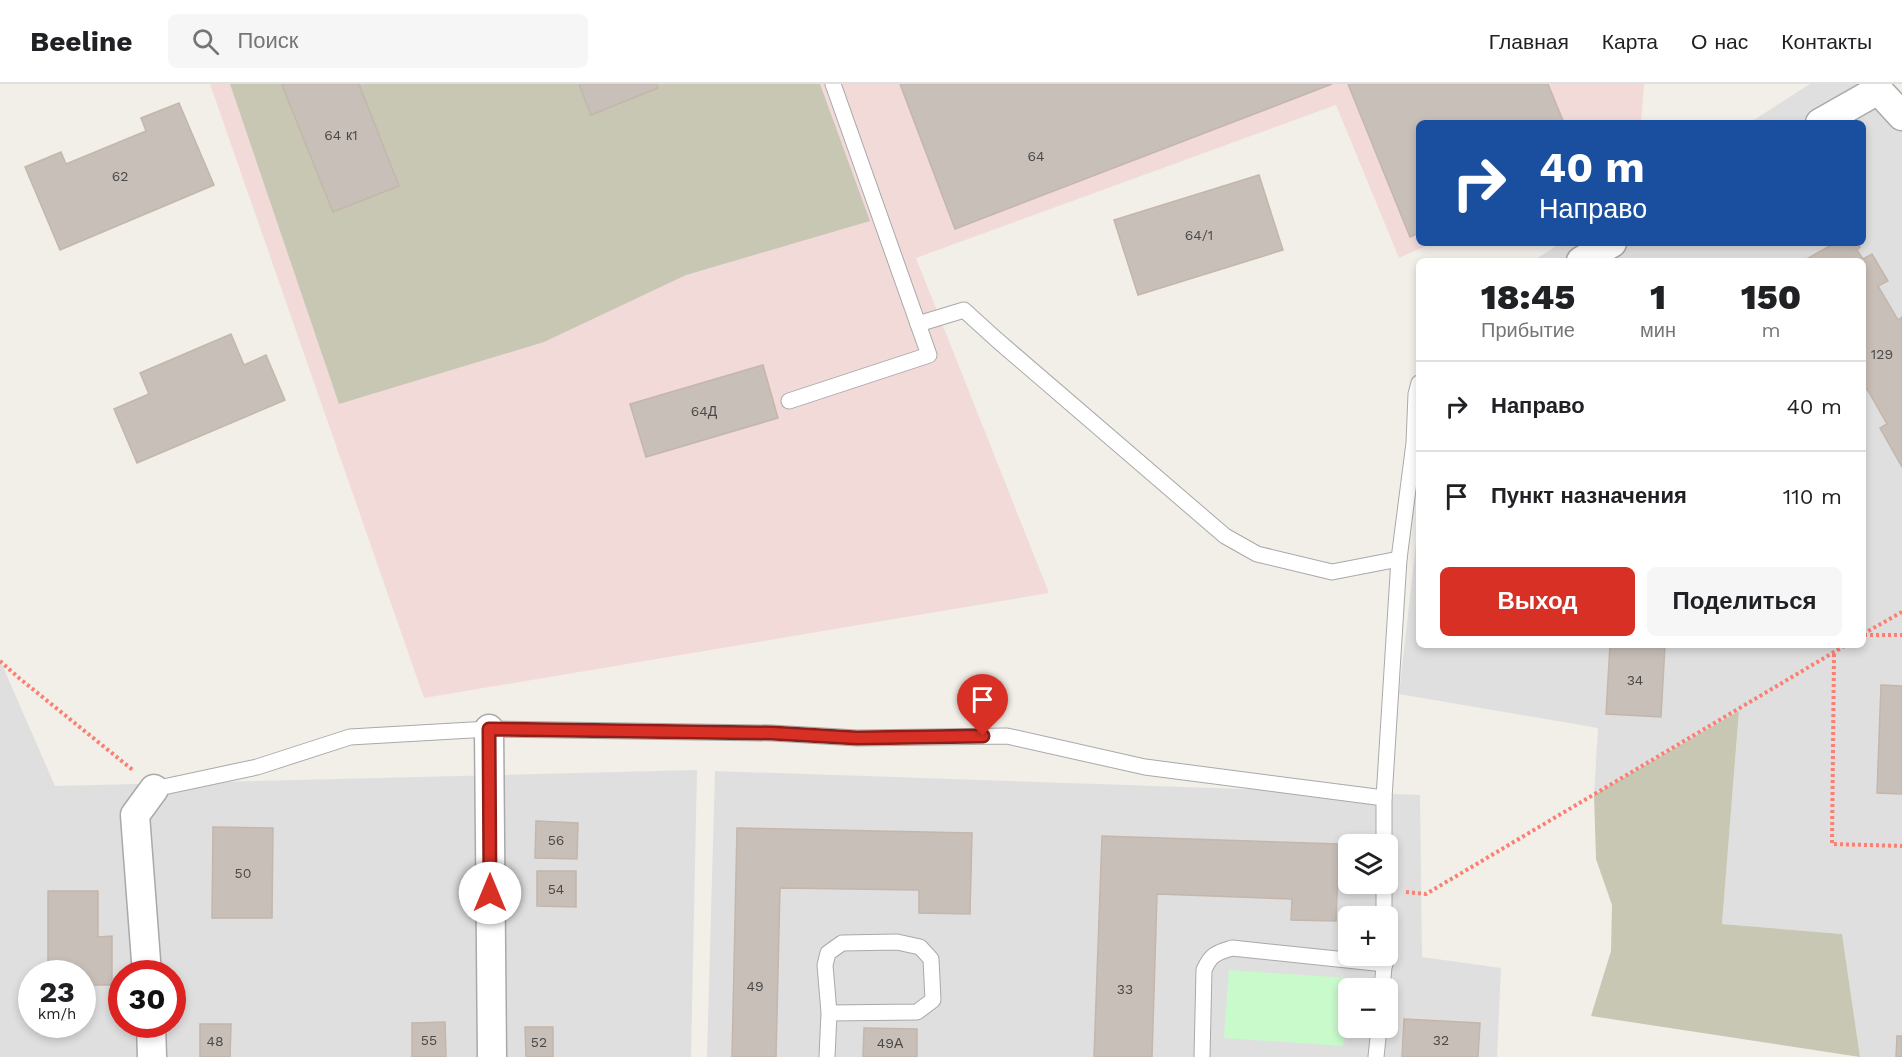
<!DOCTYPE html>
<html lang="ru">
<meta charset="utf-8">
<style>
:root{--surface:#fff;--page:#f6f6f6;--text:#202124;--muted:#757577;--line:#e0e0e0;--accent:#d93025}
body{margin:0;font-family:"Work Sans",sans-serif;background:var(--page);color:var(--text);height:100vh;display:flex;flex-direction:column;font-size:22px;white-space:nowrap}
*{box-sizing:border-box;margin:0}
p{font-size:20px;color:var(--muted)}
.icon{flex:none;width:33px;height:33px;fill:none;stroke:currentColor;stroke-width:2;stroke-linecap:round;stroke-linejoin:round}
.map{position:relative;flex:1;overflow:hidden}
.panel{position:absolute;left:1416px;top:174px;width:450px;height:390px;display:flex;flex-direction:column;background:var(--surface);border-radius:9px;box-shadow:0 3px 9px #0003}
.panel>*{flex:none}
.banner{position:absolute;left:1416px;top:36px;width:450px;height:126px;border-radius:9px;box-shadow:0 3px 9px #0003;background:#1a4fa0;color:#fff;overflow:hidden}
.fabs{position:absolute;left:1338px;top:750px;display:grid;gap:12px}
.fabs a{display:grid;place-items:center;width:60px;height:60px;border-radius:9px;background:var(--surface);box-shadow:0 3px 9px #0003;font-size:30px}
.speed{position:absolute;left:18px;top:876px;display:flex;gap:12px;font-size:30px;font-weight:700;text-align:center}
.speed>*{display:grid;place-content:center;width:78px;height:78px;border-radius:50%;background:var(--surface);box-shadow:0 3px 9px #0003;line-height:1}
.speed small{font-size:15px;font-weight:400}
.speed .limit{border:9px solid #d22;background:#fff;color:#111}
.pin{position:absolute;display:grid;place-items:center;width:51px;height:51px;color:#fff;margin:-62px -26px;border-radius:50% 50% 50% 0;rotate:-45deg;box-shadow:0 0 6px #0007}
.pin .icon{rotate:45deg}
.me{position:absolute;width:66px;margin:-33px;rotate:0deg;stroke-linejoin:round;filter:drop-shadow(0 0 4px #0008)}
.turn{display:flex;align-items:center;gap:21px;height:126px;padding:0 24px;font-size:27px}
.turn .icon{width:78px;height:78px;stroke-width:2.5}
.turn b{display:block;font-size:42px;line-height:51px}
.eta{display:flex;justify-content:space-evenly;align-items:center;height:102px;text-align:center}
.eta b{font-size:36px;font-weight:800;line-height:42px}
.cta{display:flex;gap:12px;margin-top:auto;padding:12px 24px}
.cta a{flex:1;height:69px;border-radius:9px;background:var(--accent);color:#fff;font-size:24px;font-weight:800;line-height:69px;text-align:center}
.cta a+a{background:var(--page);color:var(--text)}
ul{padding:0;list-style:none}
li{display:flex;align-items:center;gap:18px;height:90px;padding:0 24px;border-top:2px solid var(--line)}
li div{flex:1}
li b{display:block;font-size:22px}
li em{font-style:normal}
header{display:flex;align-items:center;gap:36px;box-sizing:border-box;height:84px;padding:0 30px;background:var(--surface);border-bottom:2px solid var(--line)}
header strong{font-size:28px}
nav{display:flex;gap:33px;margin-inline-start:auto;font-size:21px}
.search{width:420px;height:54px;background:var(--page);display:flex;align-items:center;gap:15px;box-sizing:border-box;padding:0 21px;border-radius:9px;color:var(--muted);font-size:22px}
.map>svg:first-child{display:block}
.residential{fill:#e0dfdf;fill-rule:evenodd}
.commercial{fill:#f2dad9}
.construction{fill:#c7c7b4}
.park{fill:#c8facc}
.building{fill:#c7bfb8;stroke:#c4b6ab;stroke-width:1.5}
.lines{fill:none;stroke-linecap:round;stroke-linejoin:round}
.service-casing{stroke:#a9a9a9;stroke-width:17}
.minor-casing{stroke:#a9a9a9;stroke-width:31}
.path{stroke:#fa8072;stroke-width:4;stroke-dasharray:3 3;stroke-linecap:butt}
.service{stroke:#fff;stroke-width:15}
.minor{stroke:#fff;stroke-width:28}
.route-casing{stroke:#8d1f18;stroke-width:15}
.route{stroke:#d93025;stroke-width:10}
.labels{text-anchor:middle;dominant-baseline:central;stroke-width:4.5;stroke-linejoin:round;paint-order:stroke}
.number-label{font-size:14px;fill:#4b4948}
</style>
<header>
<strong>Beeline</strong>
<div class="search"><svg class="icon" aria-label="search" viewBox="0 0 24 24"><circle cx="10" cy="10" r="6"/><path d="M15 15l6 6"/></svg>Поиск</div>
<nav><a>Главная</a><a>Карта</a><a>О нас</a><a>Контакты</a></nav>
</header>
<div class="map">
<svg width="1902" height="973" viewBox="0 0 1902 973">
<rect width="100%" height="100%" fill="#f2efe9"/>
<g class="residential">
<path d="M1810 0H1894L1902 8V973H1860L1842 850 1722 840 1739 628 1594 711 1598 644 1399 610 1419 433V561H1863V177H1533L1561 159H1863V39H1749Z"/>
<path d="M0 576 55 702 697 686 691 973H0ZM32 890H82V940H32ZM122 890H172V940H122Z"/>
<path d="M715 687 1420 711 1422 873 1501 884 1497 973H707ZM1348 760H1388V800H1348ZM1348 832H1388V872H1348ZM1348 904H1388V944H1348Z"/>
</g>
<path class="commercial" d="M210 0H1644L1641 39H1419V159H1432L1399 174 1336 21 916 174 1049 509 424 614Z"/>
<g class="construction">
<path d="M230 0H820L870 137 686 191 544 258 339 320Z"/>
<path d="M1739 627 1722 840 1842 850 1860 973 1591 932 1611 867 1612 821 1596 775 1594 711Z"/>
</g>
<path class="park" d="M1229 886 1348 894 1343 962 1224 954Z"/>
<g class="building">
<path d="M284 0H359L399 102 333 128 282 1Z"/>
<path d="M579 0H656L658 4 591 31Z"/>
<path d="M900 0H1332L955 145Z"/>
<path d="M1348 0H1548L1564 39H1419V149L1410 153Z"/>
<path d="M179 19 214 101 60 166 25 83 61 68 66 80 146 47 141 34Z"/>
<path d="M1259 91 1283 166 1138 211 1114 136Z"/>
<path d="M1835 159H1858L1860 163 1857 166 1863 175 1872 170 1888 197 1878 202 1898 236 1902 233V383L1880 344 1887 340 1867 305 1863 307V177H1803Z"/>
<path d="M231 250 244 281 266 271 285 316 137 379 114 325 149 310 140 289Z"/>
<path d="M763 281 778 334 646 373 630 320Z"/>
<path d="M1610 561H1665L1661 633 1606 630Z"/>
<path d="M1881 601 1902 602V710L1877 709Z"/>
<path d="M536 737 578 739 577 775 535 774Z"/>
<path d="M213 743 273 744 272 834H212Z"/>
<path d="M737 744 972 749 970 830 919 829V806L780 804 776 973H732Z"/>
<path d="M1102 752 1339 760 1336 837 1291 836 1292 815 1157 810 1152 973H1094Z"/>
<path d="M537 787H576V823L537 822Z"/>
<path d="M48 807H98V853L112 852V901H82V890H48Z"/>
<path d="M1404 935 1480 939 1478 973H1402Z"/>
<path d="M445 938 446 973H412V939Z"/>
<path d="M200 940H231L230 973H200Z"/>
<path d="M525 943H553V973H526Z"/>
<path d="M864 944 917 945V973H863Z"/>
<path d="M1897 952H1902V973H1896Z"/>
</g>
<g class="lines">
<g class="service-casing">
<g id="service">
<path d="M918 240 964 226 997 256 1225 452 1257 470 1332 488 1399 475"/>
<path d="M789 317 929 271 833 0"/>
<path d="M154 705 257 683 350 653 489 645 772 649 857 654 1007 652 1145 683 1384 714"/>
<path d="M1384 760V714L1399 475 1414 359 1416 310 1419 299"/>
<path d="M1384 800V832"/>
<path d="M1382 904 1385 872"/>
<path d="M827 973 829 929 825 881 828 869 842 859 897 858 920 863 931 875 933 916 917 928 829 929"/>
<path d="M1202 973 1204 886C1211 870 1216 869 1232 864L1385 880"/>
<path d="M1376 973 1379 944"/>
</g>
</g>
<g class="minor-casing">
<g id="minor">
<path d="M1820 39 1878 6 1902 32"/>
<path d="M1581 177 1612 159"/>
<path d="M489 645 492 973"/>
<path d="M147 890 135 731 154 705"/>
<path d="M151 940 152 973"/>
</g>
</g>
<g class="path">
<path d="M1863 550 1902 528"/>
<path d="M1864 551H1902"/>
<path d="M1834 570 1832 760 1902 762"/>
<path d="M0 577 19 594 134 687"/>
<path d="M1406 808 1426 810 1846 561"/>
</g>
<use href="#service" class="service"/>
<use href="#minor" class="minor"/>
</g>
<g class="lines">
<g class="route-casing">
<path id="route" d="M490 809 489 645 772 649 857 654 983 652"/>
</g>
<use href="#route" class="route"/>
</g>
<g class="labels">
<g class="number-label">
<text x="341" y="51">64 к1</text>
<text x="1036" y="72">64</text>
<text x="120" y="92">62</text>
<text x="1199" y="151">64/1</text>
<text x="1882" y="270">129</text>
<text x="704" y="327">64Д</text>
<text x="1635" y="596">34</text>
<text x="556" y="756">56</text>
<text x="243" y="789">50</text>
<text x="556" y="805">54</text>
<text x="755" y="902">49</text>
<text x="1125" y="905">33</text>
<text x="429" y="956">55</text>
<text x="1441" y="956">32</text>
<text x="215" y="957">48</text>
<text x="539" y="958">52</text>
<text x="890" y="959">49А</text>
</g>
</g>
</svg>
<div class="fabs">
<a><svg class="icon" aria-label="layers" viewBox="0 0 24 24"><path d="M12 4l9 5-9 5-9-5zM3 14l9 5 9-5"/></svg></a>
<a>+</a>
<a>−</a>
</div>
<div class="speed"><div>23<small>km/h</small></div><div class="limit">30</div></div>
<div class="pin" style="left:983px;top:652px;background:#d93025"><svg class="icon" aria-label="arrive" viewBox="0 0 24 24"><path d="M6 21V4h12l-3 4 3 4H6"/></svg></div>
<svg class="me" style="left:490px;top:809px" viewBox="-20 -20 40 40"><circle r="19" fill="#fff"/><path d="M0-13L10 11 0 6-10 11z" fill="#d93025"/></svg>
<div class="banner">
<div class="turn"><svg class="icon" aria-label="right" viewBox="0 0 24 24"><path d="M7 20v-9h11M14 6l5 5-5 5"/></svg><div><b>40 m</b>Направо</div></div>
</div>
<section class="panel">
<div class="eta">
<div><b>18:45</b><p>Прибытие</p></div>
<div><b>1</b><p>мин</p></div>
<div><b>150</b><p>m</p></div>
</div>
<ul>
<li><svg class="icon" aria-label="right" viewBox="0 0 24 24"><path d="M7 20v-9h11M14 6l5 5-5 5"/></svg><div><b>Направо</b></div><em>40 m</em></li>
<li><svg class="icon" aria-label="arrive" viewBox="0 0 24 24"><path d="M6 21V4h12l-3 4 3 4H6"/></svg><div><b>Пункт назначения</b></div><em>110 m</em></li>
</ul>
<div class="cta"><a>Выход</a><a>Поделиться</a></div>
</section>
</div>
